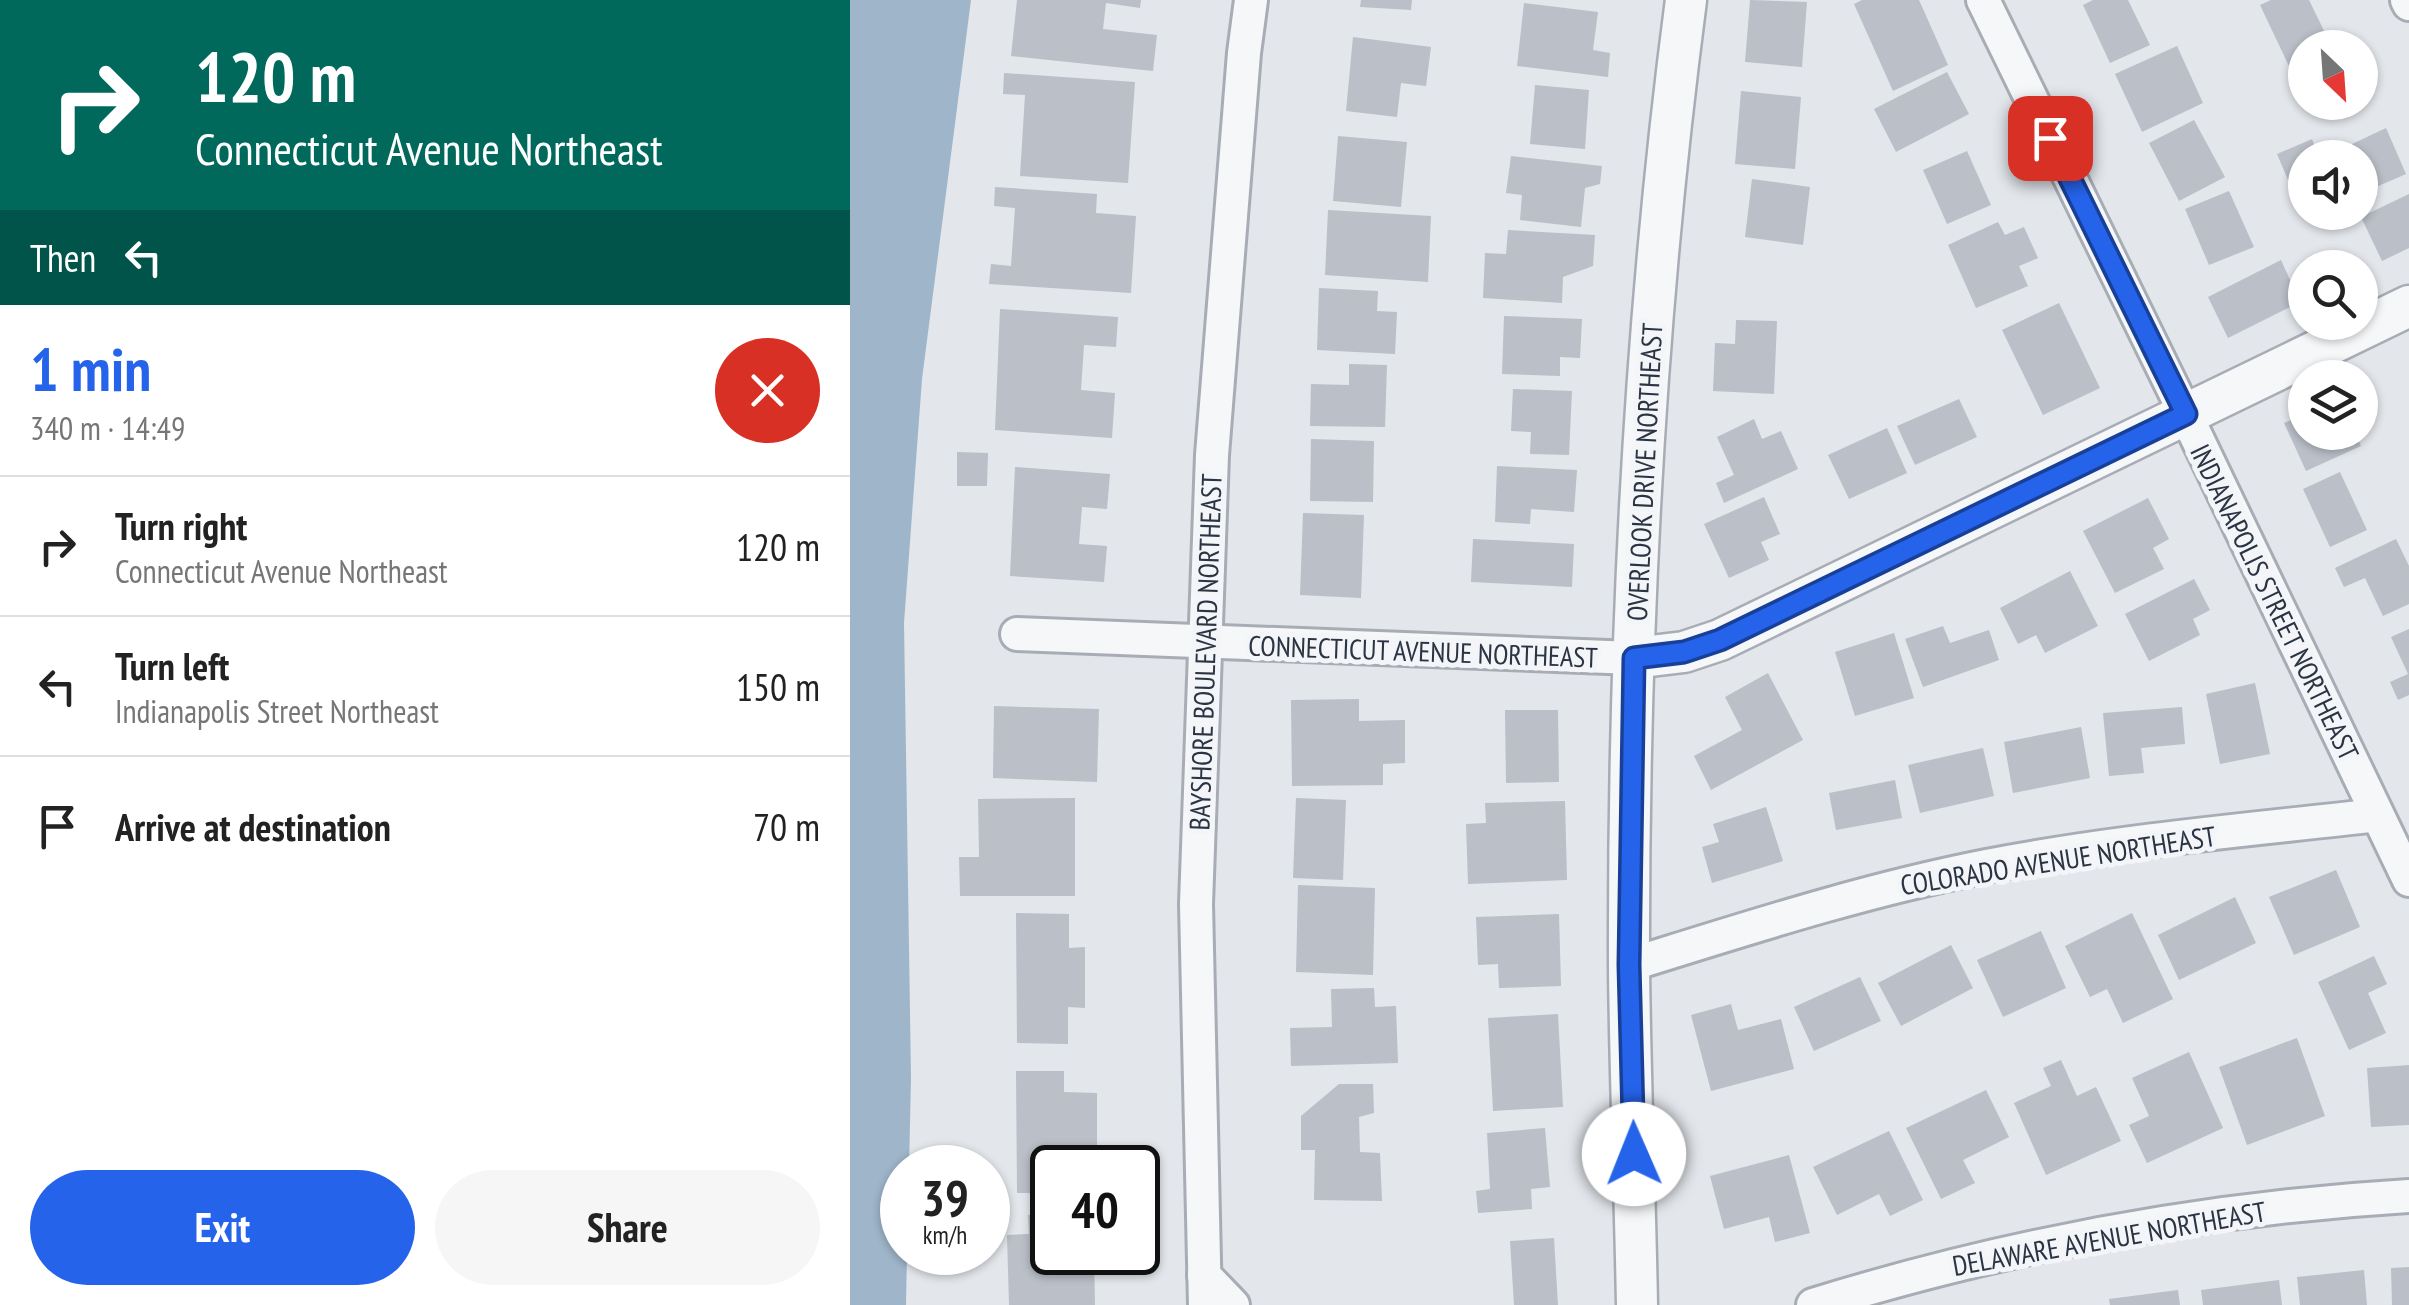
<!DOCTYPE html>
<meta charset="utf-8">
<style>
:root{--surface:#fff;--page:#f6f6f6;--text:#222;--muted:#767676;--line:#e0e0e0;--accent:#2563eb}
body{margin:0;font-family:"PT Sans Narrow",sans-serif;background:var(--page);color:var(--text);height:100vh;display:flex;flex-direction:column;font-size:38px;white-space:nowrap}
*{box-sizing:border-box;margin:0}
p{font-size:32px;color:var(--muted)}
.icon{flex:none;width:55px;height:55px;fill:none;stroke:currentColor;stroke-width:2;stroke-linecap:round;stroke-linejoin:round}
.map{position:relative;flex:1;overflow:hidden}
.side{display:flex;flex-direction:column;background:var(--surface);width:850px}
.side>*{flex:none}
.banner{background:#00695c;color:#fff;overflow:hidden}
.needle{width:65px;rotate:155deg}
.controls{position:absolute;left:1438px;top:30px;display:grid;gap:20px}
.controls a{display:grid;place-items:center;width:90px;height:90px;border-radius:50%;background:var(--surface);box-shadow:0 2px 8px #0004;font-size:50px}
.speed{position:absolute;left:30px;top:1145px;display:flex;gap:20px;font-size:50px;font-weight:700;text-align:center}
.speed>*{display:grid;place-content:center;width:130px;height:130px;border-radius:50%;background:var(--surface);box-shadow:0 2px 8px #0004;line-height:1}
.speed small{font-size:25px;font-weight:400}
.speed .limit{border:5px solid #111;border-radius:15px;background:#fff;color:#111}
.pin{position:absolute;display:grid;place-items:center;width:85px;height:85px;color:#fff;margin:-42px;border-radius:20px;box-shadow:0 5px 15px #0006}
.me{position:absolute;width:110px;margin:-55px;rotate:359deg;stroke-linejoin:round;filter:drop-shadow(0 0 8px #0008)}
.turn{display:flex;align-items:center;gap:35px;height:210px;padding:0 30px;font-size:45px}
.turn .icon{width:130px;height:130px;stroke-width:2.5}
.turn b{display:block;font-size:70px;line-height:85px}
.then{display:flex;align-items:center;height:95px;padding:0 30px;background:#0003;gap:20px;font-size:38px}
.round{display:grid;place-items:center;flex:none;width:105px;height:105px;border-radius:52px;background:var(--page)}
.overview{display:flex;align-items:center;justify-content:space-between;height:170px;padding:0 30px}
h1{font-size:60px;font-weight:700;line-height:75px;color:var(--accent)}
.action{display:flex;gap:20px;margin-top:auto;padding:20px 30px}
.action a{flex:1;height:115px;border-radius:60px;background:var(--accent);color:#fff;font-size:40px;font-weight:700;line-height:115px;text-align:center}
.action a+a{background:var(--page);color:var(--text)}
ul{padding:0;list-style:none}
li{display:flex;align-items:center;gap:30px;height:140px;padding:0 30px;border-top:2px solid var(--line)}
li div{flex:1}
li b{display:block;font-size:38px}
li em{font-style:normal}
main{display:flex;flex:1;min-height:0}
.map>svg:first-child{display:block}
.water{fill:#9fb5ca}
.building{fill:#babfc8}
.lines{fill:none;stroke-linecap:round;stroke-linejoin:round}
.minor-casing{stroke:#a8adb5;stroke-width:38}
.tertiary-casing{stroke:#a8adb5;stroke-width:45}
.minor{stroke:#f6f7f9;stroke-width:32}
.tertiary{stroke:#f6f7f9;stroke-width:40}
.route-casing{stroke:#184099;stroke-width:25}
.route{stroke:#2563eb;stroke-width:18}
.labels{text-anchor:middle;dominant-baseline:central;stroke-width:10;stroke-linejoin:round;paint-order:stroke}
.street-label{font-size:28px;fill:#2b3443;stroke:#f3f5f8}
</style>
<main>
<section class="side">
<div class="banner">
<div class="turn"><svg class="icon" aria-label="right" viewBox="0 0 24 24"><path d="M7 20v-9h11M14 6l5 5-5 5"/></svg><div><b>120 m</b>Connecticut Avenue Northeast</div></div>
<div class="then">Then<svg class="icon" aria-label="left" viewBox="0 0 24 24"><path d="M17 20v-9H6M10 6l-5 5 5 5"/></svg></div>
</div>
<div class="overview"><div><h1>1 min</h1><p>340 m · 14:49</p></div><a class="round" style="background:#d93025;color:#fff"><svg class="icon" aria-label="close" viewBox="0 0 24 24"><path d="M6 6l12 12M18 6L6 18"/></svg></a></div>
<ul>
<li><svg class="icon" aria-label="right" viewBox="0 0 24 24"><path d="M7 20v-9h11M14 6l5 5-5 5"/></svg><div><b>Turn right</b><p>Connecticut Avenue Northeast</p></div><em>120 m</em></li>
<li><svg class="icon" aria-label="left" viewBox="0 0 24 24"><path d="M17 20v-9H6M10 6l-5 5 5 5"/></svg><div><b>Turn left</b><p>Indianapolis Street Northeast</p></div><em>150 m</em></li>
<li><svg class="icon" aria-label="arrive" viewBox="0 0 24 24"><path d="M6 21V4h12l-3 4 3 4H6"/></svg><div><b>Arrive at destination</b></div><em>70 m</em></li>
</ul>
<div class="action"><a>Exit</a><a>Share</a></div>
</section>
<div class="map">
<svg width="1559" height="1305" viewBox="0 0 1559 1305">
<rect width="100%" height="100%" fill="#e3e6eb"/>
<path class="water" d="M0 0H121L72 379 54 623 61 1078 59 1167 52 1168V1252L57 1253 56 1305H0Z"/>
<g class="building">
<path d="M167 0H291L290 8 256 3 253 29 307 35 303 71 161 56Z"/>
<path d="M511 0H562L561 10 510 7Z"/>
<path d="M900 0 957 2 952 67 895 62Z"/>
<path d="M1012 0H1069L1098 65 1043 91 1004 4Z"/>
<path d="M1243 0H1278L1300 45 1260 63 1233 5Z"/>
<path d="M1421 0H1459L1481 45 1475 48H1455V57L1439 66 1410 5Z"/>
<path d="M674 3 748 12 743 50 760 53 758 77 667 66Z"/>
<path d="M503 37 581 47 576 86 551 83 547 117 496 111Z"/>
<path d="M1327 46 1353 103 1292 132 1265 74Z"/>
<path d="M1097 72 1119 114 1046 152 1024 109Z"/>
<path d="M154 73 285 82 278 183 170 176 175 95 153 94Z"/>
<path d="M685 85 739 90 735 149 680 144Z"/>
<path d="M891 91 951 97 945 169 885 164Z"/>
<path d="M1344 120 1375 177 1329 201 1299 143Z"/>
<path d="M1536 128 1556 174 1510 194V158H1487L1485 152Z"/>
<path d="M488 136 557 142 551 207 483 201Z"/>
<path d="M1462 139 1469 158H1455V189L1444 194 1427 154Z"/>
<path d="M1117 151 1141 205 1097 224 1073 170Z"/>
<path d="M661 156 752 166 750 184 735 188 731 227 670 220 672 195 656 193Z"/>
<path d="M902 179 960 187 953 245 895 237Z"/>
<path d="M145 187 247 194 246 213 286 216 281 293 139 284 141 264 161 266 165 208 144 206Z"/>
<path d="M1379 191 1404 247 1359 265 1335 209Z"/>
<path d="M1559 194V248L1532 261 1511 217Z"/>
<path d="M478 210 581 216 578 282 475 275Z"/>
<path d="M1148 222 1155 235 1174 227 1188 258 1169 266 1178 286 1126 308 1098 245Z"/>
<path d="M658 230 745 235 743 266 713 277 712 303 633 298 635 253 656 254Z"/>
<path d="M1431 260 1450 302 1378 338 1358 297Z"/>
<path d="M469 288 528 291 527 311 547 312 545 354 467 350Z"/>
<path d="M1209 303 1250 388 1193 415 1152 330Z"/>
<path d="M150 309 268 317 266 347 234 345 231 390 265 393 262 438 145 430Z"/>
<path d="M654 316 732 319 730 358 710 357V376L652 374Z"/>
<path d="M886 320 927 321 924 394 863 391 865 343 885 344Z"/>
<path d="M499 364 537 365 535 427 460 426 461 384 499 385Z"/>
<path d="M663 389 722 391 719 455 680 454 681 432 661 431Z"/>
<path d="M1109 399 1127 437 1065 465 1047 426Z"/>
<path d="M1455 414V432H1505L1511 446 1456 471 1434 423Z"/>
<path d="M904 419 912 439 931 431 948 469 874 503 866 483 884 475 867 437Z"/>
<path d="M1037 428 1057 473 999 499 978 455Z"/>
<path d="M461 439 524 441 523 502 460 501Z"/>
<path d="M107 452 138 453 137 486H107Z"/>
<path d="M647 466 727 470 724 512 681 509 680 524 645 522Z"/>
<path d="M165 467 260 474 257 509 232 507 229 544 257 546 254 582 160 576Z"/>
<path d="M1490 472 1517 530 1480 547 1453 489Z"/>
<path d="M914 497 930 534 911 542 919 560 879 578 854 524Z"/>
<path d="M1298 498 1319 539 1303 548 1314 569 1265 593 1233 531Z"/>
<path d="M453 513 514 515 511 598 450 595Z"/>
<path d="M623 539 724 544 722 587 621 582Z"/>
<path d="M1546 539 1559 566V604L1533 616 1515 578 1494 587 1485 568Z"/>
<path d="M1220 571 1248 626 1195 653 1186 635 1168 644 1150 608Z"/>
<path d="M1344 579 1360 610 1343 619 1350 635 1299 661 1275 614Z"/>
<path d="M1093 626 1100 643 1139 630 1149 660 1073 687 1055 639Z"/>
<path d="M1559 629V695L1548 700 1540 682 1558 674 1541 637Z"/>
<path d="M1044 633 1064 698 1005 716 985 652Z"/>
<path d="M918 673 953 740 861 790 844 756 892 730 875 697Z"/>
<path d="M1405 683 1420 754 1370 764 1356 694Z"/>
<path d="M509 699V721L555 720V763L533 764V785L442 786 441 700Z"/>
<path d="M144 706 249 709 247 782 143 778Z"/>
<path d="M1332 707 1335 744 1291 748 1294 773 1259 776 1253 713Z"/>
<path d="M655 710H708L709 782 656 783Z"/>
<path d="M1231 727 1240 778 1163 793 1154 742Z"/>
<path d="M1133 748 1144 796 1070 813 1058 765Z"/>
<path d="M1045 780 1052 818 986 830 979 793Z"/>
<path d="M225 798V896H110L109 857H129L128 799Z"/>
<path d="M446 798 496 800 493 880 443 878Z"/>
<path d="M715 801 717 880 618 884 616 824 636 823 635 803Z"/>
<path d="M916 807 933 861 862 883 852 847 869 842 863 824Z"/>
<path d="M1486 870 1510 927 1444 955 1419 897Z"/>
<path d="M448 885 525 888 523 975 446 972Z"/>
<path d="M1385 897 1406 943 1329 980 1308 935Z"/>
<path d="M166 913 219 914V948L235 947V1008L218 1007V1044L167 1043Z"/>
<path d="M1282 913 1323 999 1273 1023 1257 989 1240 997 1215 946Z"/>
<path d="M709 914 711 986 649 988 648 964 628 965 626 917Z"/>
<path d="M1191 931 1216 988 1153 1017 1127 960Z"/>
<path d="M1101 945 1123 988 1051 1026 1028 983Z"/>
<path d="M1524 956 1537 984 1518 993 1536 1033 1499 1050 1468 982Z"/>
<path d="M1010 977 1031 1021 964 1051 944 1007Z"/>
<path d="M524 988 525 1007 546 1006 548 1063 441 1066 440 1028 482 1027 481 989Z"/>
<path d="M881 1004 888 1030 931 1019 944 1069 861 1091 841 1015Z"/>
<path d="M708 1014 713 1107 643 1111 638 1018Z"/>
<path d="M1447 1038 1475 1116 1397 1145 1369 1067Z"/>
<path d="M1339 1052 1373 1128 1297 1163 1279 1125 1299 1116 1282 1078Z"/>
<path d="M1211 1060 1227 1096 1246 1087 1271 1141 1196 1175 1164 1103 1201 1086 1193 1068Z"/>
<path d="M1559 1065V1125L1521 1127 1517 1068Z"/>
<path d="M166 1071H214V1092L247 1093V1168H202V1193H167Z"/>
<path d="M489 1084H523L524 1113 509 1117 510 1152 530 1153 532 1201 464 1200 465 1150H451V1116Z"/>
<path d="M1136 1090 1159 1137 1113 1160 1125 1183 1091 1199 1056 1128Z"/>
<path d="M695 1128 700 1187 681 1189 682 1209 628 1213 626 1191 640 1189 637 1133Z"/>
<path d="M1039 1131 1073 1200 1040 1216 1029 1194 987 1215 963 1167Z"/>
<path d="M939 1155 960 1233 925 1242 919 1217 874 1229 860 1176Z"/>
<path d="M202 1214V1252H244L245 1305H159L157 1235 179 1234 178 1215Z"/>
<path d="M704 1238 708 1305H664L660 1241Z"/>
<path d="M1559 1267V1305H1542L1541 1268Z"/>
<path d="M1514 1270 1517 1305H1450L1447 1277Z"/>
<path d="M1429 1280 1432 1305H1353L1351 1290Z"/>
<path d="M1328 1290 1330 1305H1260L1259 1299Z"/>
</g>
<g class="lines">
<g class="minor-casing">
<g id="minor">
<path d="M1133 0 1335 413 1559 880"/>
<path d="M1557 0 1559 4"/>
<path d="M167 634 784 658"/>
<path d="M779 965C898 928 1015 890 1137 866 1265 841 1397 830 1527 815"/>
<path d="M354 1275 383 1305"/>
<path d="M355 1305 346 904 362 455 394 53 401 0"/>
<path d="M963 1305C1157 1245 1357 1208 1559 1196"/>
</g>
</g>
<g class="tertiary-casing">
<g id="tertiary">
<path d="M784 658 834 652 870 640 1559 306"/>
<path d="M787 1305C785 1192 780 1078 779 965 778 643 794 319 836 0"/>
</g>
</g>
<use href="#minor" class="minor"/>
<use href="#tertiary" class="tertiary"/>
</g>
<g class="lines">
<g class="route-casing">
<path id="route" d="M784 1154 779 965 784 658 834 652 870 640 1336 414 1200 138"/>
</g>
<use href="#route" class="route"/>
</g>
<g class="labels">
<g class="street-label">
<text transform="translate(794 472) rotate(-87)">OVERLOOK DRIVE NORTHEAST</text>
<text transform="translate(1425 602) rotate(64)">INDIANAPOLIS STREET NORTHEAST</text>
<text transform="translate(573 651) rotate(2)">CONNECTICUT AVENUE NORTHEAST</text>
<text transform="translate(355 652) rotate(-88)">BAYSHORE BOULEVARD NORTHEAST</text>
<text transform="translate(1208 860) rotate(-9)">COLORADO AVENUE NORTHEAST</text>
<text transform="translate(1259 1238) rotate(-10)">DELAWARE AVENUE NORTHEAST</text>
</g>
</g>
</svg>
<div class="controls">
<a><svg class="needle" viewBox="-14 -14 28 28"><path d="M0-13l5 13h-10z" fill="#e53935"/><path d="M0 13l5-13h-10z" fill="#767676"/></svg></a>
<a><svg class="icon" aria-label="sound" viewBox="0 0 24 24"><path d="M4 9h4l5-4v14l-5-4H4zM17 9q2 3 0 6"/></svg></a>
<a><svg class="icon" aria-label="search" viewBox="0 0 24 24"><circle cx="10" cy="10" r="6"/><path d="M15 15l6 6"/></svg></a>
<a><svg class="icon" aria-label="layers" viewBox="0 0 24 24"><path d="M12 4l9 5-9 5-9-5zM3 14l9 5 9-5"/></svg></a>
</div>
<div class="speed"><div>39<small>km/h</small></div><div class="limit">40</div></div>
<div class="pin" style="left:1200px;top:138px;background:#d93025"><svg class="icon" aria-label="arrive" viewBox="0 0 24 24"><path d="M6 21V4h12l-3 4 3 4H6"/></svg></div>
<svg class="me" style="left:784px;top:1154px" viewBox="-20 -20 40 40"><circle r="19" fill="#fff"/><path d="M0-13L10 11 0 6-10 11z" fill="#2563eb"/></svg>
</div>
</main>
